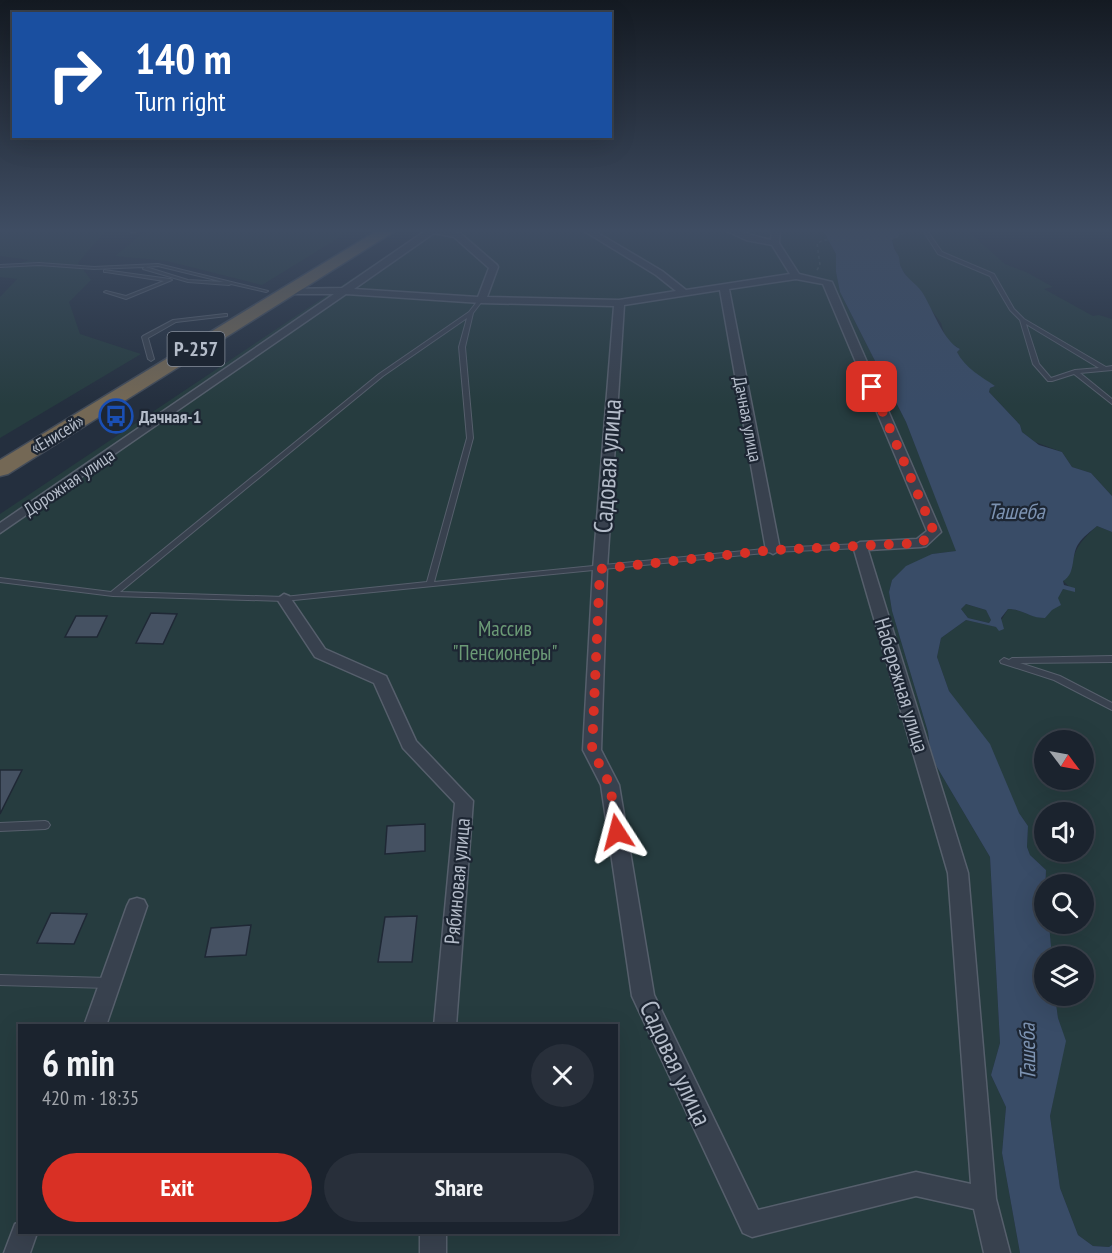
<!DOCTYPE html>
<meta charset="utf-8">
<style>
:root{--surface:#1b232e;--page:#282f3a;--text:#f1f3f6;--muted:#a0a4aa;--line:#39404a;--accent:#d93025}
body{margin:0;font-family:"PT Sans Narrow",sans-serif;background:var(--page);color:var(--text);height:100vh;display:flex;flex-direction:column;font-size:22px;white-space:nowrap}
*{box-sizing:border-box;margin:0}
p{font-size:20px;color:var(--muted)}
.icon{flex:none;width:33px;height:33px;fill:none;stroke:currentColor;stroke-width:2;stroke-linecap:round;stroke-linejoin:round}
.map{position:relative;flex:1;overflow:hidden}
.details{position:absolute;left:18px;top:1024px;width:600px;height:210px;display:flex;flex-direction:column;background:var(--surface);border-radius:0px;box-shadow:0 6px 24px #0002,0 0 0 2px var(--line)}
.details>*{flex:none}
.banner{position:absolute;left:12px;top:12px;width:600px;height:126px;border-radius:0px;box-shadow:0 6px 24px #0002,0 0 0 2px var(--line);background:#1a4fa0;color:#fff;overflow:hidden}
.needle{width:39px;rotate:122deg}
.tools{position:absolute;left:1034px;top:730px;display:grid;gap:12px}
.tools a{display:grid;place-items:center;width:60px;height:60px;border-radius:50%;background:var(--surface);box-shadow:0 6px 24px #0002,0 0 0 2px var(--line);font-size:30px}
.pin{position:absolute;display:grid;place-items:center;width:51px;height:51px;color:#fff;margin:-26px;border-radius:12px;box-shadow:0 3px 9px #0006}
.me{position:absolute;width:66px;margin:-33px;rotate:351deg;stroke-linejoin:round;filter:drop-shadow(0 0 4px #0008)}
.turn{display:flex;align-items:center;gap:21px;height:126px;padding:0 24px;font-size:27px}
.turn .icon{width:78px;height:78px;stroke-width:2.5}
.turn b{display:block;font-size:42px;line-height:51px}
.round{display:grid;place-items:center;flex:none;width:63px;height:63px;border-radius:32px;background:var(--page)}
.headline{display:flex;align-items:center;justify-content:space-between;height:102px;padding:0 24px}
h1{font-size:36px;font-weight:800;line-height:45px}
.action{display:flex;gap:12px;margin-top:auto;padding:12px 24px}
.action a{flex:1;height:69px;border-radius:36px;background:var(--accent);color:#fff;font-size:24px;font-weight:800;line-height:69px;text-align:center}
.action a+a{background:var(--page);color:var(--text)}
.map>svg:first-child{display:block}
.green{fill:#263c3f;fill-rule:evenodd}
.water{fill:#394c67;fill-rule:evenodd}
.building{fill:#455162;stroke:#1f2835;stroke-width:1.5}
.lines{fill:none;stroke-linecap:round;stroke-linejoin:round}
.lane-casing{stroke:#565f6c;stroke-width:2}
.street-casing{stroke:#565f6c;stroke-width:3}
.highway-casing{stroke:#434c59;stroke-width:3}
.path{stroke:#44595c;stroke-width:1.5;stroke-dasharray:3 3;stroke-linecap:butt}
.lane{fill:#38414e;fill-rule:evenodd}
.street{fill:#38414e;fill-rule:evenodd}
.highway{fill:#746855;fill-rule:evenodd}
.route{stroke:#d93025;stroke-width:10;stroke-dasharray:0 18}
.labels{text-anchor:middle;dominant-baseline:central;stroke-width:4.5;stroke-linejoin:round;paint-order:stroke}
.far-poi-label{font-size:18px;font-weight:bold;fill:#b4bcc9;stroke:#1d2633;text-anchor:start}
.far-street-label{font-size:18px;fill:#b4bcc9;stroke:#1d2633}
.shield{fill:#1d2633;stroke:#878f9c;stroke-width:1.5}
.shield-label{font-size:20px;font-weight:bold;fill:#b4bcc9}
.park-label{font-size:21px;fill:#6b9a76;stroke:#1d2633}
.street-label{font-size:21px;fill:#b4bcc9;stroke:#1d2633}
.water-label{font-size:22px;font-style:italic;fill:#7c92b1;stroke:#1d2633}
.near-street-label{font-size:26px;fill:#b4bcc9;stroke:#1d2633}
</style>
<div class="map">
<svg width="1112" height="1253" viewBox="0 0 1112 1253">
<rect width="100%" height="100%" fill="#242f3e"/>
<g class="green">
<path d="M0 229 28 232 47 229H107L78 263 91 280 69 302 80 334 141 354 0 438V297L17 279 0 277V269L30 260 0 256Z"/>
<path d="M148 229H353L262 285 167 261 115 256Z"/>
<path d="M426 229H822L836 254V272L840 292 906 422 957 551 932 554 892 580 889 592 892 611 928 732 931 757 990 857 1000 1043 991 1075 1006 1107 1002 1153 1020 1253H0V514ZM20 1026H616V1233H20Z"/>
<path d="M900 229H966L1005 264 1026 272 1053 287 1044 289 1093 316 1099 315 1112 319V496L1091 473 1072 467 1062 452 1035 442 1022 432 1020 425 989 392 990 388 995 386C981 380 963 366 957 352L960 349 946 340 941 323 902 270 892 239 897 237Z"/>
<path d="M1097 526 1112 532V1245L1109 1247 1093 1246 1078 1235 1060 1188 1050 1116 1065 1041 1058 1018 1055 996H1083V957H1052L1049 924H1083V885H1046V870L1030 855 1027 847 1028 826 1019 813 979 732 949 691 937 657 941 638 966 620 997 627 1008 609C1022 609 1031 618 1045 618L1063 589 1074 591 1063 581 1072 569C1073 549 1082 540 1097 526ZM1044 741H1083V780H1044ZM1044 813H1083V852H1044Z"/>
<path d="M966 604 986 610 991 620 989 623 968 618 961 609Z"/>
</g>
<path class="water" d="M822 229H900L899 236 892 240C894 248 894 249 898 255 900 258 899 263 901 267 905 278 916 283 922 292 933 309 943 341 960 349L957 352C965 368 982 377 995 386L990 388 989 392 1020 425 1022 432 1039 445 1062 452 1072 467 1091 473 1112 496V532L1097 526C1091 531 1083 537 1079 543 1070 555 1077 573 1063 581L1064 585 1075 588V592L1063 589 1058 598 1061 605 1052 610 1045 618C1030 618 1023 609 1008 609L1001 618 1004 629 999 631 996 627 966 620 941 638 937 657 949 691 990 744 1019 813 1028 826 1027 847 1030 855 1046 870 1044 924H1049L1052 957H1044V996H1055L1058 1018 1066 1041 1050 1116 1060 1188 1078 1235 1093 1246 1109 1247 1112 1245V1253H1020L1002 1153 1006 1107 991 1075 1000 1043 990 857 931 757 928 732 892 611 889 592 892 580 906 566 932 554 956 551 906 422 840 292 836 272V254ZM966 604 986 610 991 620 989 623 968 618 961 609Z"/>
<g class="building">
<path d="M151 613 177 614 163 644 136 643Z"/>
<path d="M76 616H107L97 637H65Z"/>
<path d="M0 770H22L0 814Z"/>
<path d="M425 824V851L385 854 387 826Z"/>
<path d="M51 913 87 914 74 944 37 943Z"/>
<path d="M417 916 412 962H378L385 917Z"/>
<path d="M251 925 246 955 205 957 211 928Z"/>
</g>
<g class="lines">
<g class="lane-casing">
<g id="lane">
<path d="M922 229H926L942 252 994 274 1014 309 1024 319 1106 367 1112 366V370L1080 373 1112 399V404L1074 374 1052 381H1048L1033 364 1020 320 1010 310 990 276 938 254ZM1026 324 1099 368 1075 370 1051 378 1039 364Z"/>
<path d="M39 263 94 267 158 264 268 291 266 292 231 284 229 285 188 282 143 269 144 267 94 269 39 265 0 267V265ZM158 266 224 282 188 280 146 267Z"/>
<path d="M104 270 170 279 172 280 126 299 104 292 106 291 126 296 164 281 106 272H104Z"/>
<path d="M479 299 483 300 473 313 465 347 473 438 434 582 773 548 860 544 863 546 860 548 773 552 284 601 113 596 0 582V578L111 592 379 374 469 312ZM467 318 459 347 467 438 427 582 284 597 120 592 383 376Z"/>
<path d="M225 314H227V316L176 322 148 338 154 359 151 361 148 359 142 337 143 336 173 320Z"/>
<path d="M1112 656V662L1020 663 1060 676 1112 703V710L1054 680 1001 663 1000 661 1004 658 1009 660 1012 658Z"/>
<path d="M45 821 48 822 50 825 48 828 45 829 0 831V823Z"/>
<path d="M0 975 108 978 112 980 113 983 112 986 108 988 0 985Z"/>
</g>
</g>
<g class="street-casing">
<g id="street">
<path d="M128 229H146L132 232Z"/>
<path d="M428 229 460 233 497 265 498 267 487 297 619 300 676 291 656 275 581 229H591L662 271 686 290 790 274 772 245 746 240 723 229C739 229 755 237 771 240L772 229H780L779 243 799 274 832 282 941 532 926 546 921 547 868 550 968 873 996 1199 1010 1253H984L974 1209 916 1196 752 1237 743 1233 632 996 601 785 583 750 593 569 614 306 481 303 346 294 0 533V523L334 294H292L289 293V289L342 288ZM434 233 454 237 489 268 478 297 354 289ZM796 279 823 284 927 531 917 539 860 542 853 546 948 873 971 1184 916 1172 758 1210 654 995 619 785 601 750 607 569 624 305 720 290 766 550 773 554 780 550 729 289Z"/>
<path d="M284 594 289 596 325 649 386 676 416 741 473 801 456 1026H434L455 803 403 748 374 683 315 657 277 599Z"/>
<path d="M137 898 144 900 147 906 106 1026H84L127 906 130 900Z"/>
<path d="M20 1222V1233H37L30 1253H4L15 1224Z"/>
<rect x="420" y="1233" width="26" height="20"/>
</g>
</g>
<g class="highway-casing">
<path id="highway" d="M380 229H398L8 474 0 476V460Z"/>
</g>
<path class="path" d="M817 270 820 265 817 243 824 240 894 239 910 229"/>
<use href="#lane" class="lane"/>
<use href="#street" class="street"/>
<use href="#highway" class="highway"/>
</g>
<linearGradient id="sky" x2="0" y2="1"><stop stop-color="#141a22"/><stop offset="0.57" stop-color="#3f4d63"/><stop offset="1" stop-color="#3f4d63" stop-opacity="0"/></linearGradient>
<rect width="1112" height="405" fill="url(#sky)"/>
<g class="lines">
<path class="route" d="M617 832 610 785 592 750 600 569 773 550 921 543 934 532 872 387"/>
</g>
<defs>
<g id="bus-ring" transform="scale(1.725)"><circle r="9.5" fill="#1d2633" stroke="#1a4fb4" stroke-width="1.5"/><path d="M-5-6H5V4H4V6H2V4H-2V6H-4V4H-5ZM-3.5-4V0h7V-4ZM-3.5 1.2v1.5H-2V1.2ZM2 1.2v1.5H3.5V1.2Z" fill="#1a4fb4"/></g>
</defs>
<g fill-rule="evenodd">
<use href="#bus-ring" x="116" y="416"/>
</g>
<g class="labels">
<g class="far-poi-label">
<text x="139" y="416">Дачная-1</text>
</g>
<g class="far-street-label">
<text transform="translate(748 419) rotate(79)">Дачная улица</text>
<text transform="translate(57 434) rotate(-31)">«Енисей»</text>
<text transform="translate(69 482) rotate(-34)">Дорожная улица</text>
</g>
<rect class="shield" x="167.5" y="332" width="57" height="34" rx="4.5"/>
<g class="shield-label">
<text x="196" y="349">Р-257</text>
</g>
<g class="park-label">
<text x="505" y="628">Массив<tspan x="505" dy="24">"Пенсионеры"</tspan></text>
</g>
<g class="street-label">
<text transform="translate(902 685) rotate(73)">Набережная улица</text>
<text transform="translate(457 881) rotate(-85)">Рябиновая улица</text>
</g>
<g class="water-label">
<text x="1016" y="511">Ташеба</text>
<text transform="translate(1027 1052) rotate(-91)">Ташеба</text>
</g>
<g class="near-street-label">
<text transform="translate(607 466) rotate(-86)">Садовая улица</text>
<text transform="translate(676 1063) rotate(65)">Садовая улица</text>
</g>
</g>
</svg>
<div class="tools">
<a><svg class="needle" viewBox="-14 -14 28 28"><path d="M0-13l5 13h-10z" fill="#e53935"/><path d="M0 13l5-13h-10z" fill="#a0a4aa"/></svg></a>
<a><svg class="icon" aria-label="sound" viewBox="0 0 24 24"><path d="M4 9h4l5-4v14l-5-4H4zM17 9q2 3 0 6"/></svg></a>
<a><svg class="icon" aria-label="search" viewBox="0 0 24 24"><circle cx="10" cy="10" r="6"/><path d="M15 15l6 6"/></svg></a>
<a><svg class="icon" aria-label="layers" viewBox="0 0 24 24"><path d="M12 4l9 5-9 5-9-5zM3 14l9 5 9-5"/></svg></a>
</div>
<div class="pin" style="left:872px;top:387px;background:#d93025"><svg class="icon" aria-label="arrive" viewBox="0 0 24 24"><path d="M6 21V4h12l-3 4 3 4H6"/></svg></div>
<svg class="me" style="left:617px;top:832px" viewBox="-20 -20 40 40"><path d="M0-17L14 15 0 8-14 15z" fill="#d93025" stroke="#fff" stroke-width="4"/></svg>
<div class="banner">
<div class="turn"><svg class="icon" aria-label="right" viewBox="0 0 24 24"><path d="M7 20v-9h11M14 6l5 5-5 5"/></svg><div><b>140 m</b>Turn right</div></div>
</div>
<section class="details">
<div class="headline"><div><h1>6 min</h1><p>420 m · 18:35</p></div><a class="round"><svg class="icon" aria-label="close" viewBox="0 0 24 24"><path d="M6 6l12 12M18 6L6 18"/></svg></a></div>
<div class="action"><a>Exit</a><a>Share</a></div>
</section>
</div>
